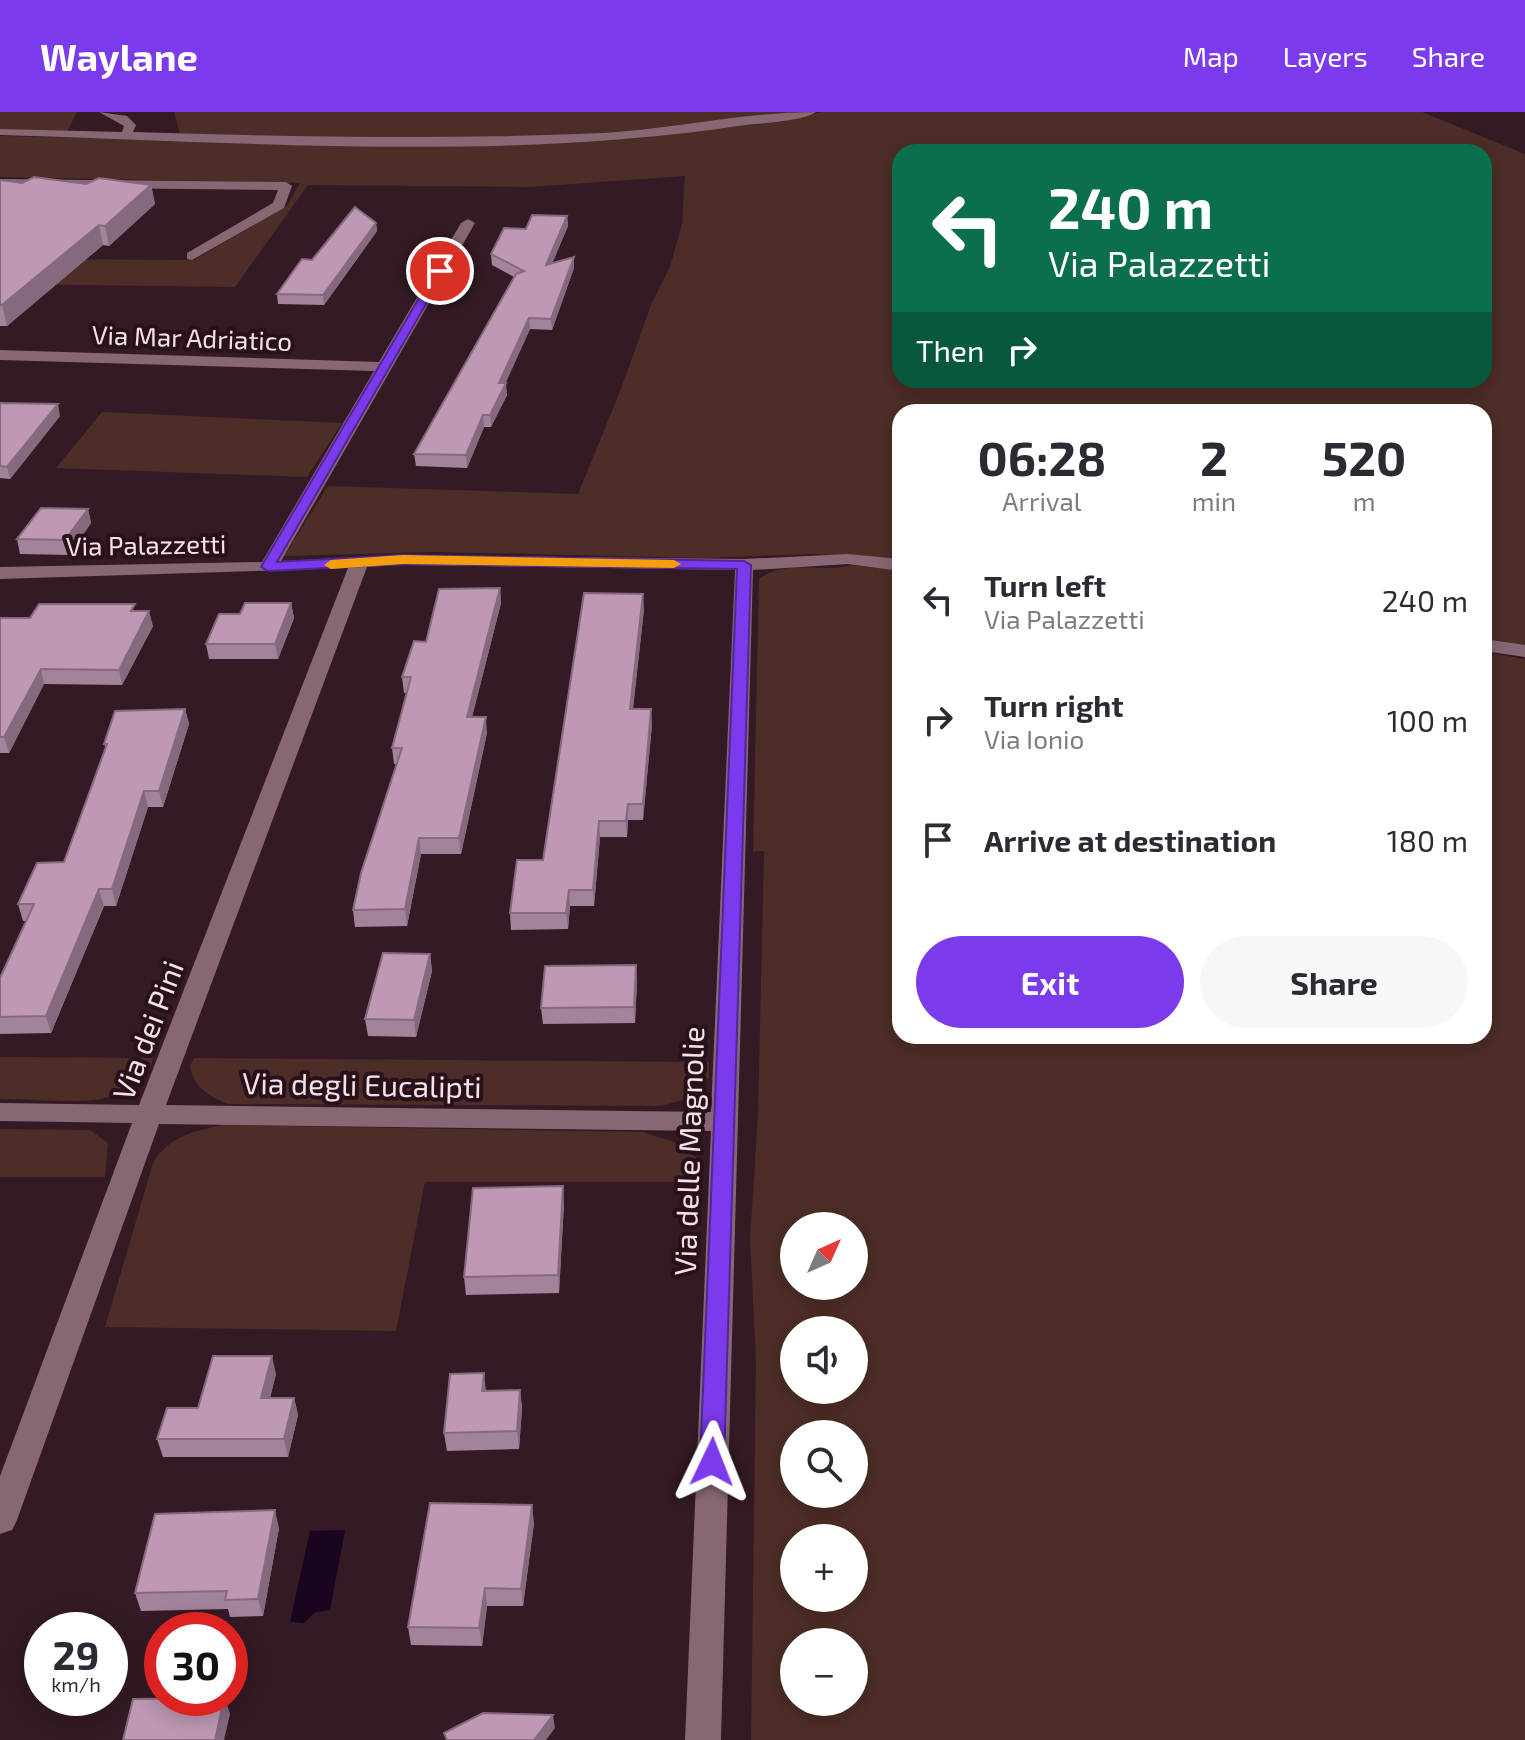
<!DOCTYPE html>
<meta charset="utf-8">
<style>
:root{--surface:#fff;--page:#f7f7f7;--text:#2b2b33;--muted:#7c7c81;--accent:#7c3aed}
body{margin:0;font-family:"Exo 2",sans-serif;background:var(--page);color:var(--text);height:100vh;display:flex;flex-direction:column;font-size:30px;white-space:nowrap}
*{box-sizing:border-box;margin:0}
p{font-size:26px;color:var(--muted)}
.icon{flex:none;width:44px;height:44px;fill:none;stroke:currentColor;stroke-width:2;stroke-linecap:round;stroke-linejoin:round}
.map{position:relative;flex:1;overflow:hidden}
.side{position:absolute;left:892px;top:292px;width:600px;height:640px;display:flex;flex-direction:column;background:var(--surface);border-radius:24px;box-shadow:0 4px 20px #0003}
.side>*{flex:none}
.banner{position:absolute;left:892px;top:32px;width:600px;height:244px;border-radius:24px;box-shadow:0 4px 20px #0003;background:#0b6e4f;color:#fff;overflow:hidden}
.needle{width:52px;rotate:45deg}
.tools{position:absolute;left:780px;top:1100px;display:grid;gap:16px}
.tools a{display:grid;place-items:center;width:88px;height:88px;border-radius:50%;background:var(--surface);box-shadow:0 4px 20px #0003;font-size:40px}
.speed{position:absolute;left:24px;top:1500px;display:flex;gap:16px;font-size:40px;font-weight:700;text-align:center}
.speed>*{display:grid;place-content:center;width:104px;height:104px;border-radius:50%;background:var(--surface);box-shadow:0 4px 20px #0003;line-height:1}
.speed small{font-size:20px;font-weight:400}
.speed .limit{border:12px solid #d22;background:#fff;color:#111}
.pin{position:absolute;display:grid;place-items:center;width:68px;height:68px;color:#fff;margin:-34px;border:4px solid #fff;border-radius:50%;box-shadow:0 2px 8px #0007}
.me{position:absolute;width:88px;margin:-44px;rotate:2deg;stroke-linejoin:round;filter:drop-shadow(0 0 6px #0008)}
.turn{display:flex;align-items:center;gap:28px;height:168px;padding:0 24px;font-size:36px}
.turn .icon{width:104px;height:104px;stroke-width:2.5}
.turn b{display:block;font-size:56px;line-height:68px}
.then{display:flex;align-items:center;height:76px;padding:0 24px;background:#0003;gap:16px;font-size:30px}
.eta{display:flex;justify-content:space-evenly;align-items:center;height:136px;text-align:center}
.eta b{font-size:48px;font-weight:700;line-height:56px}
.primary-button{display:flex;gap:16px;margin-top:auto;padding:16px 24px}
.primary-button a{flex:1;height:92px;border-radius:48px;background:var(--accent);color:#fff;font-size:32px;font-weight:700;line-height:92px;text-align:center}
.primary-button a+a{background:var(--page);color:var(--text)}
ul{padding:0;list-style:none}
li{display:flex;align-items:center;gap:24px;height:120px;padding:0 24px}
li div{flex:1}
li b{display:block;font-size:30px}
li em{font-style:normal}
header{display:flex;align-items:center;gap:48px;box-sizing:border-box;height:112px;padding:0 40px;background:var(--accent);color:#fff}
header strong{font-size:38px}
nav{display:flex;gap:44px;margin-inline-start:auto;font-size:28px}
.map>svg:first-child{display:block}
.green{fill:#4d2d27;fill-rule:evenodd}
.water{fill:#190520}
.lines{fill:none;stroke-linecap:round;stroke-linejoin:round}
.minor{fill:#876773;fill-rule:evenodd}
.wall{fill:#a3839b}
.shaded-wall{fill:#856a7e}
.building{fill:#be98b4;stroke:#856a7e;stroke-width:2}
.route{fill:#7c3aed;stroke:#51269a;stroke-width:2}
.slow{fill:#f59e0b}
.labels{text-anchor:middle;dominant-baseline:central;stroke-width:8;stroke-linejoin:round;paint-order:stroke}
.far-street-label{font-size:26px;fill:#f4e2e8;stroke:#29111b}
.street-label{font-size:30px;fill:#f4e2e8;stroke:#29111b}
</style>
<header>
<strong>Waylane</strong>
<nav><a>Map</a><a>Layers</a><a>Share</a></nav>
</header>
<div class="map">
<svg width="1525" height="1628" viewBox="0 0 1525 1628">
<rect width="100%" height="100%" fill="#331a24"/>
<g class="green">
<path d="M0 0H77L67 20 0 19Z"/>
<path d="M174 0H796C593 38 385 26 180 22Z"/>
<path d="M823 0H1422L1525 42V534L1484 528V300H900V447L812 442 705 446 436 440 284 444 328 374 578 382 621 277 651 193 670 155 682 112 685 64 530 75 308 73 235 175 0 172V147L194 148 287 94 300 71 0 65V24L511 33 639 26 758 12ZM900 40H1484V268H900Z"/>
<path d="M102 300 342 311 307 365 56 356Z"/>
<path d="M851 453 900 458V924H1484V540L1525 547V1628H751L756 1249 750 1127 758 1002 764 739 753 740 759 467C788 446 817 462 851 453ZM794 1114H854V1174H794ZM794 1218H854V1278H794ZM794 1322H854V1382H794ZM794 1426H854V1486H794ZM794 1530H854V1590H794Z"/>
<path d="M0 945 153 946C151 967 114 986 95 988 64 991 31 987 0 987Z"/>
<path d="M194 946 709 950V966L686 987 661 994 228 992C210 985 193 975 190 954Z"/>
<path d="M223 1013 643 1020 674 1030 702 1050 703 1070H425L396 1219 105 1215 153 1051C169 1024 194 1019 223 1013Z"/>
<path d="M0 1017 90 1018 108 1031 105 1065H0Z"/>
</g>
<path class="water" d="M345 1418 330 1498 315 1500 304 1511 290 1510 310 1419Z"/>
<g class="lines">
<g class="minor">
<path d="M99 0 127 4 136 13 133 20C290 25 446 28 603 21 674 17 745 0 816 0 801 10 758 11 739 14 495 50 245 30 0 23V17L122 20 124 14Z"/>
<path d="M0 67 286 70 292 74 284 96 192 148 187 147V141L273 91 278 78 0 75Z"/>
<path d="M468 107 475 111 281 449 403 443 744 447 848 442 900 447V459L848 452 753 458 721 1628H685L711 1019 159 1012 17 1408 12 1418 0 1422V1364L132 1011 0 1009V991L139 993 348 456 0 467V455L262 450 374 259 0 248V238L379 250 461 111ZM403 453 735 458 711 1000 166 993 367 455Z"/>
<path d="M1484 527 1525 533V545L1484 539Z"/>
</g>
</g>
<g class="wall">
<path d="M0 68 22 71 151 73 155 92 109 134 103 133 7 214H0Z"/>
<path d="M567 104 568 114 552 151 574 145V156L552 218 530 217 505 271 507 283 491 315H484L467 356 416 354 414 342 514 165 492 153 491 142 526 117Z"/>
<path d="M376 111 377 119 324 193 278 192 277 182Z"/>
<path d="M0 291 60 304 10 367 0 366Z"/>
<path d="M88 397 91 411 69 443 20 442 17 427Z"/>
<path d="M500 476 501 491 472 605 487 621 461 742H421L407 814 355 815 353 798 396 652H394L392 636 407 581H404L402 565 426 530Z"/>
<path d="M291 491 294 506 278 547H209L206 532 240 502Z"/>
<path d="M644 497 633 597 652 612 643 708H628L627 725H600L594 794H570L568 817 511 818 510 801 543 748Z"/>
<path d="M136 499 153 514 122 573 44 572 9 641H0V506H30Z"/>
<path d="M185 597 189 612 163 695H148L116 794H104L51 921 0 922V866L26 809H23L18 792 64 750 106 637 104 632Z"/>
<path d="M430 842 432 859 416 925 368 924 365 907Z"/>
<path d="M636 853 637 870 635 911 543 912 541 896Z"/>
<path d="M564 1091 559 1181 466 1183 464 1165Z"/>
<path d="M276 1262 270 1286H294L298 1303 288 1345H163L157 1327 198 1296Z"/>
<path d="M520 1278 522 1296 519 1337 447 1339 444 1321 486 1279Z"/>
<path d="M534 1411 523 1494H487L482 1534 411 1533 408 1515Z"/>
<path d="M279 1416 263 1504 230 1505 228 1497 141 1499 135 1481Z"/>
</g>
<g class="shaded-wall">
<path d="M151 73 155 92 109 134 105 114Z"/>
<path d="M567 104 568 114 547 164 546 153Z"/>
<path d="M376 111 377 119 324 193 323 183Z"/>
<path d="M99 113 103 133 7 214 2 193Z"/>
<path d="M574 145V156L552 218 551 207Z"/>
<path d="M529 206 530 217 503 277 506 271 507 283 491 315 490 303 499 271Z"/>
<path d="M58 292 60 304 10 367 7 355Z"/>
<path d="M483 303 484 315 467 356 466 343Z"/>
<path d="M88 397 91 411 69 443 65 428Z"/>
<path d="M500 476 501 491 468 621 467 605Z"/>
<path d="M643 482 644 497 631 612 630 597Z"/>
<path d="M291 491 294 506 278 547 275 532Z"/>
<path d="M149 499 153 514 122 573 119 558Z"/>
<path d="M41 557 44 572 9 641 4 625Z"/>
<path d="M185 597 189 612 163 695 159 679Z"/>
<path d="M651 597 652 612 643 708V692Z"/>
<path d="M486 605 487 621 461 742 459 726Z"/>
<path d="M144 679 148 695 116 794 112 777Z"/>
<path d="M628 692V708L627 725 626 709Z"/>
<path d="M599 709 600 725 594 794 593 778Z"/>
<path d="M419 726 421 742 407 814 405 797Z"/>
<path d="M99 777 104 794 51 921 46 904Z"/>
<path d="M569 778 570 794 568 817 566 801Z"/>
<path d="M430 842 432 859 416 925 414 908Z"/>
<path d="M636 853 637 870 635 911 634 895Z"/>
<path d="M563 1074 564 1091 559 1181 558 1163Z"/>
<path d="M272 1244 276 1262 265 1303 261 1286Z"/>
<path d="M484 1261 486 1279H482Z"/>
<path d="M520 1278 522 1296 519 1337 517 1319Z"/>
<path d="M294 1286 298 1303 288 1345 284 1327Z"/>
<path d="M532 1393 534 1411 523 1494 521 1477Z"/>
<path d="M275 1398 279 1416 263 1504 258 1487Z"/>
<path d="M485 1476 487 1494 482 1534 479 1516Z"/>
<path d="M225 1586 230 1602 224 1628H215Z"/>
<path d="M553 1603 555 1616 546 1628H534Z"/>
</g>
<g class="building">
<path d="M34 65 86 72 99 66 151 73 105 114 99 113 2 193H0V68L22 71Z"/>
<path d="M355 95 376 111 323 183 277 182 302 147 312 148Z"/>
<path d="M532 103 567 104 546 153 574 145 551 207 529 206 499 271H506L490 303H483L466 343 414 342 516 162 524 159 491 142 504 116 526 117Z"/>
<path d="M0 291 58 292 7 355 0 354Z"/>
<path d="M41 396 88 397 65 428 17 427Z"/>
<path d="M500 476 467 605H486L459 726H419L405 797 353 798 361 761 402 636H392L411 565H402L414 529 426 530 439 477Z"/>
<path d="M584 481 643 482 630 597H651L643 692H628L626 709H599L593 778H569L566 801H510L517 748H543Z"/>
<path d="M245 491H291L275 532H206L219 502H240Z"/>
<path d="M39 492H135L131 499H149L119 558 41 557 4 625H0V506H30Z"/>
<path d="M185 597 159 679H144L112 777H99L46 904 0 905V866L34 792H18L37 751 64 750 107 632H104L115 599Z"/>
<path d="M383 841 430 842 414 908 365 907Z"/>
<path d="M636 853 634 895 541 896 545 854Z"/>
<path d="M563 1074 558 1163 464 1165 473 1076Z"/>
<path d="M213 1244H272L261 1286H294L284 1327H157L167 1296H198Z"/>
<path d="M484 1261 482 1279 520 1278 517 1319 444 1321 450 1262Z"/>
<path d="M430 1391 532 1393 521 1477 485 1476 479 1516 408 1515Z"/>
<path d="M275 1398 258 1487 225 1488 227 1479 135 1481 155 1402Z"/>
<path d="M224 1586 215 1628H123L133 1587Z"/>
<path d="M483 1601 553 1603 534 1628H447L444 1621Z"/>
</g>
<path class="route" d="M440 156 445 159 277 450 403 443 744 449 751 453 724 1350 721 1357 712 1360 703 1357 700 1350 737 457 403 452 268 459 261 455 435 159Z"/>
<path class="slow" d="M403 443 674 448 681 452 674 456 403 452 331 457 324 453 331 448Z"/>
<g class="labels">
<g class="far-street-label">
<text transform="translate(192 225) rotate(2)">Via Mar Adriatico</text>
<text transform="translate(146 432) rotate(-1)">Via Palazzetti</text>
</g>
<g class="street-label">
<text transform="translate(147 918) rotate(-69)">Via dei Pini</text>
<text transform="translate(362 972) rotate(1)">Via degli Eucalipti</text>
<text transform="translate(688 1039) rotate(-88)">Via delle Magnolie</text>
</g>
</g>
</svg>
<div class="tools">
<a><svg class="needle" viewBox="-14 -14 28 28"><path d="M0-13l5 13h-10z" fill="#e53935"/><path d="M0 13l5-13h-10z" fill="#7c7c81"/></svg></a>
<a><svg class="icon" aria-label="sound" viewBox="0 0 24 24"><path d="M4 9h4l5-4v14l-5-4H4zM17 9q2 3 0 6"/></svg></a>
<a><svg class="icon" aria-label="search" viewBox="0 0 24 24"><circle cx="10" cy="10" r="6"/><path d="M15 15l6 6"/></svg></a>
<a>+</a>
<a>−</a>
</div>
<div class="speed"><div>29<small>km/h</small></div><div class="limit">30</div></div>
<div class="pin" style="left:440px;top:159px;background:#d93025"><svg class="icon" aria-label="arrive" viewBox="0 0 24 24"><path d="M6 21V4h12l-3 4 3 4H6"/></svg></div>
<svg class="me" style="left:712px;top:1350px" viewBox="-20 -20 40 40"><path d="M0-17L14 15 0 8-14 15z" fill="#7c3aed" stroke="#fff" stroke-width="4"/></svg>
<div class="banner">
<div class="turn"><svg class="icon" aria-label="left" viewBox="0 0 24 24"><path d="M17 20v-9H6M10 6l-5 5 5 5"/></svg><div><b>240 m</b>Via Palazzetti</div></div>
<div class="then">Then<svg class="icon" aria-label="right" viewBox="0 0 24 24"><path d="M7 20v-9h11M14 6l5 5-5 5"/></svg></div>
</div>
<section class="side">
<div class="eta">
<div><b>06:28</b><p>Arrival</p></div>
<div><b>2</b><p>min</p></div>
<div><b>520</b><p>m</p></div>
</div>
<ul>
<li><svg class="icon" aria-label="left" viewBox="0 0 24 24"><path d="M17 20v-9H6M10 6l-5 5 5 5"/></svg><div><b>Turn left</b><p>Via Palazzetti</p></div><em>240 m</em></li>
<li><svg class="icon" aria-label="right" viewBox="0 0 24 24"><path d="M7 20v-9h11M14 6l5 5-5 5"/></svg><div><b>Turn right</b><p>Via Ionio</p></div><em>100 m</em></li>
<li><svg class="icon" aria-label="arrive" viewBox="0 0 24 24"><path d="M6 21V4h12l-3 4 3 4H6"/></svg><div><b>Arrive at destination</b></div><em>180 m</em></li>
</ul>
<div class="primary-button"><a>Exit</a><a>Share</a></div>
</section>
</div>
